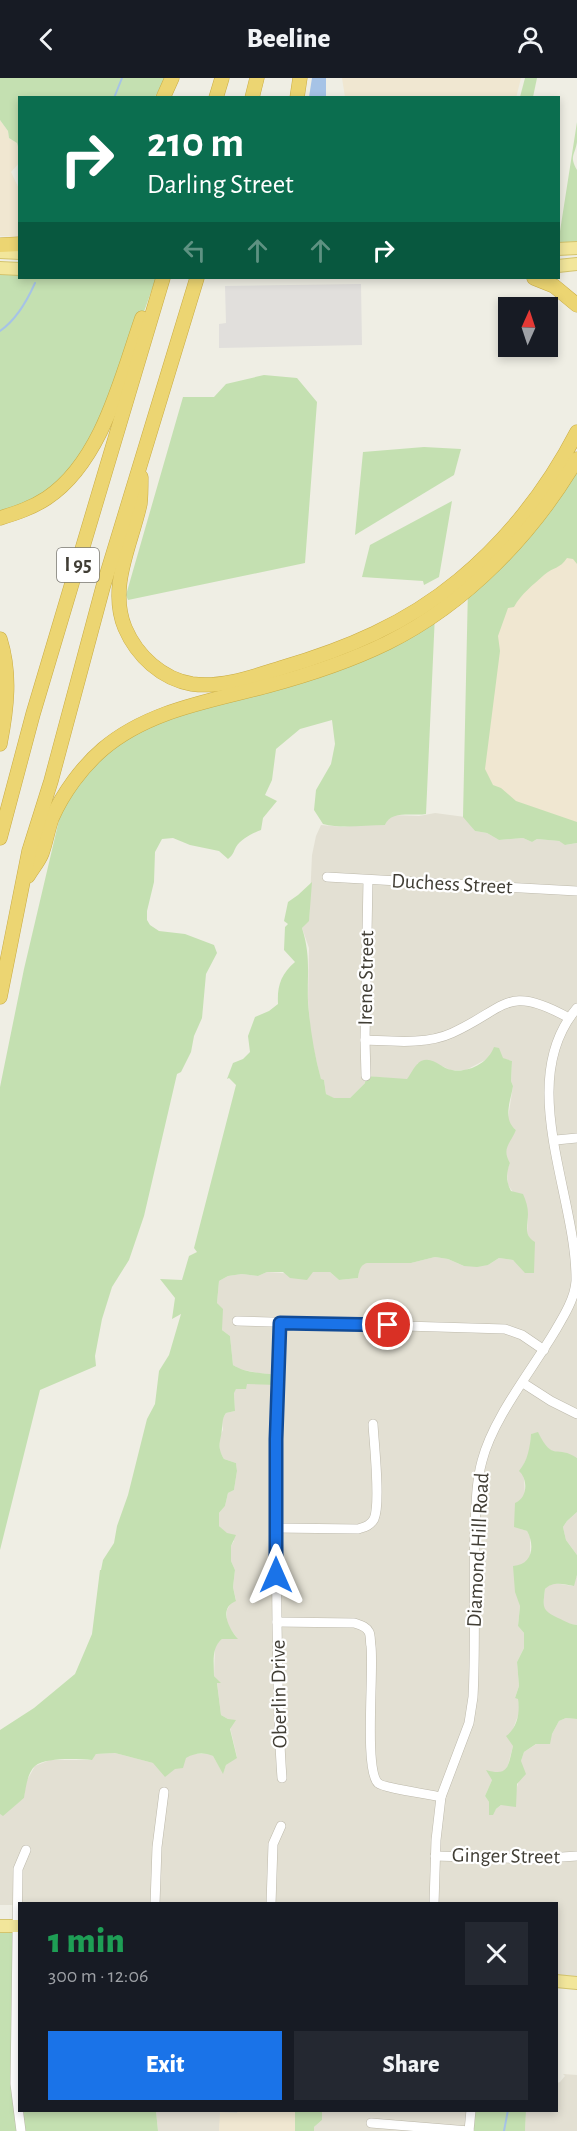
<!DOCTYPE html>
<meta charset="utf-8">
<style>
:root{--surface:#171b24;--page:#242831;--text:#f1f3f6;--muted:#9ea1a6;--accent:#1a73e8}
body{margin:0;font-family:"Alegreya Sans",sans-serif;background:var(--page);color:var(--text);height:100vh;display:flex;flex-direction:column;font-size:22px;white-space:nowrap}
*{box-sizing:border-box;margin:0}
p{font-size:20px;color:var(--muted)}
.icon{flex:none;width:33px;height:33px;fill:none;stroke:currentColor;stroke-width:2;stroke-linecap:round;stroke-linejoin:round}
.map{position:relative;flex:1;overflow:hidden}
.sheet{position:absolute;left:18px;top:1824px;width:540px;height:210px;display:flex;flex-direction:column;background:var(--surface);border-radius:0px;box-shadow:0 3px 9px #0003}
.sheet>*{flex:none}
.hud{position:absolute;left:18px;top:18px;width:542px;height:183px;border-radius:0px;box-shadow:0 3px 9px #0003;background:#0b6e4f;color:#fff;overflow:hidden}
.needle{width:39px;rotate:3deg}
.buttons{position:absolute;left:498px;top:219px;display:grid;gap:12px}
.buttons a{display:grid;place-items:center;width:60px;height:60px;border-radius:0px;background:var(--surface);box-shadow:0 3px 9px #0003;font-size:30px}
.pin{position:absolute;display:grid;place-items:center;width:51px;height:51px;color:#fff;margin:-26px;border:3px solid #fff;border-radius:50%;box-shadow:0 2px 6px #0007}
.me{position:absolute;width:66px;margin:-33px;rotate:0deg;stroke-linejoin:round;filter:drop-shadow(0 0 4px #0008)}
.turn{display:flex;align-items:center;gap:21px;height:126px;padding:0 30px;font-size:27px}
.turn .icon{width:78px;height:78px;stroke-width:2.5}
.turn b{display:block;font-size:42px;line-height:51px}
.lanes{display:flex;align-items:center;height:57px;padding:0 30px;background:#0003;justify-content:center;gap:30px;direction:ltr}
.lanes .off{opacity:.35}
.round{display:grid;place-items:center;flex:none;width:63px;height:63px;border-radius:0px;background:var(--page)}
.summary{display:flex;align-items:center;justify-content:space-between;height:102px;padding:0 30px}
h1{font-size:36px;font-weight:800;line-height:45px;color:#1e9e55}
.cta{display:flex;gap:12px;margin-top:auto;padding:12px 30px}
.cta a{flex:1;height:69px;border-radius:0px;background:var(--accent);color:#fff;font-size:24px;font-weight:800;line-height:69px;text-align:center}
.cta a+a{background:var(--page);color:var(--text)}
header{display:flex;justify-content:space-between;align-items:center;height:78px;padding:0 30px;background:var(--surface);font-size:27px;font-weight:800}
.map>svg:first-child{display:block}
.residential{fill:#e3e0d3}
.commercial{fill:#f0e7d1}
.green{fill:#c4e0b1}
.parking{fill:#e1dfdc}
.water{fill:#a6c3e6}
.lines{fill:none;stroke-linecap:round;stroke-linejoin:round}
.stream{stroke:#a6c3e6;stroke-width:2}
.minor-casing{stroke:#bdb9ab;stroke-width:10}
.major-casing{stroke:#d4c46d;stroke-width:14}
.highway-casing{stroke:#c9ac44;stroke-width:15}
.minor{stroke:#fff;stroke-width:9}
.major{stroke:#f2e69b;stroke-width:12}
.highway{stroke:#ecd572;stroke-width:14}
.route-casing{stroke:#114b97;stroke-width:15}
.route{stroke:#1a73e8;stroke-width:10}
.labels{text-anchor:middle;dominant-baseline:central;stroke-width:4.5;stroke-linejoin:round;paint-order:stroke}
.shield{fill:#fff;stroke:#7a7872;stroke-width:1.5}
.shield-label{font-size:20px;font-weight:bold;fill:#413e35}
.street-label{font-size:21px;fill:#413e35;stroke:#fff}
</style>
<header><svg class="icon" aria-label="back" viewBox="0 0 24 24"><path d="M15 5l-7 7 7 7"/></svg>Beeline<svg class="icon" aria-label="person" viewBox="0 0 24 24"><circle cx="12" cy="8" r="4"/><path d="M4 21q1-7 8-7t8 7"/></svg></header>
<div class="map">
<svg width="577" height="2053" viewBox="0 0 577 2053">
<rect width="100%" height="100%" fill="#efeee4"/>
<g class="residential">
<path d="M435 735 465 739 475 753 487 755 499 762 523 760 532 764 537 761 559 763 566 767 577 765V1380L552 1373 545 1368 538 1355 531 1356 530 1373 523 1388 525 1417 521 1423V1451L527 1453 530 1459V1478L527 1485 521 1488H514L520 1528 518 1548 524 1555V1570L517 1584 519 1608 515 1620H518L520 1632 512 1654 513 1668 508 1687 505 1693 492 1702 485 1718 489 1724V1737L501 1727H512L519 1702 521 1683 524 1674 552 1656 559 1643 566 1640 577 1641V1905L557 1903 556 1826 0 1827V1736L3 1737 24 1720 26 1704 35 1688 50 1682H91L96 1676 115 1675 153 1685 186 1679 193 1676H208L213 1678 223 1695 226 1687 237 1679 228 1641 221 1637 217 1604 220 1605 214 1598 215 1570 218 1564 222 1561 237 1560 227 1546V1532L231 1525 236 1522 233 1509 235 1492 231 1483V1468L234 1463 219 1448V1435L225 1428 228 1415 234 1412 237 1393 236 1385 224 1381 220 1374 219 1360 223 1352 222 1342 226 1335 235 1333 234 1314 237 1309 241 1306 277 1297 258 1295 239 1291 233 1287 230 1258 222 1252 221 1234 217 1225 219 1203 228 1198 242 1196 258 1198 267 1194 309 1197 312 1194H330L339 1202 358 1200 359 1191 363 1186 367 1184 411 1185 435 1179 448 1181 464 1188 488 1187 499 1180 513 1182 524 1191 530 1161 527 1155 528 1136 508 1107 507 1093 510 1085 506 1078V1068L516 1052 510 1047 508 1040 513 1008 511 1003 512 983 492 977 487 981 466 992H450L442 988 418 985 407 1002 366 998 365 1005 350 1020H333L326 1016 324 1002H321L311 960 308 922 309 870 302 850 309 842 312 777 316 758 321 747 344 749 355 747H385L387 742 393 737 419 738Z"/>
<path d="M577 1434V1477L566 1462 563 1449 567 1443Z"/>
<path d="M577 1497V1547L565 1545 547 1535 543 1528 545 1511 548 1508 554 1505 573 1508Z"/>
<path d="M563 1996 577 1997V2053H525L526 2033 556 2032 557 2005 560 2004 565 1998Z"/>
<path d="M156 2033H238V2035H221L219 2053H158Z"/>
<path d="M322 2033H471L469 2053H314V2049L322 2042Z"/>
</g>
<g class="commercial">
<path d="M342 0H521L516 20 345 19Z"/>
<path d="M0 42 8 53 9 60 17 65 19 72V85L11 94 19 111V159L0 158Z"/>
<path d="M577 443V751L470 711 492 511Z"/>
<path d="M238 2032 295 2033V2053H219L220 2034 237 2035Z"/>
</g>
<g class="green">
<path d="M0 0H165L155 19 20 20 19 72 17 65 9 60 8 53 0 42Z"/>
<path d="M525 0H537L533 19H520Z"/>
<path d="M577 44C577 51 577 58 577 64 575 77 569 78 577 92V169L558 166Z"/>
<path d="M0 190 19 191 20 200H156L108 335 62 409 0 440Z"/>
<path d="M264 297 297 300 317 324 305 485 128 522 126 517 183 319H214L226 306Z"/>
<path d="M424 369 461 371 454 397 355 457 363 374Z"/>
<path d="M577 381V486L573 481 567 480C560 491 553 489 544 497 533 507 521 516 514 529L508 530 498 558 500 573 485 691 493 707 501 710 516 723 577 744V765L565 767 559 763 537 761 532 764 523 760 499 762 487 755 475 753 463 739 468 509Z"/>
<path d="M452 423 439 499 424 507 423 503 362 499 370 467Z"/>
<path d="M435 536 426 736C413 738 390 732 385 747 365 747 342 751 323 746L314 732 316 712 331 686 335 666 332 642 300 651 276 671 272 702 265 717 277 723 263 740 261 752C253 755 241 761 236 769 233 775 233 777 228 781L219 773 190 767 173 760 162 761 155 774 154 804 147 833V842L150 847 159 853 185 856 214 867 217 875 206 896 202 940 194 958 191 974 181 994 177 996 144 1138 129 1182 112 1209 102 1241 95 1278 96 1288 40 1312 0 1472V1009L24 891 63 725 75 701 134 649 318 593Z"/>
<path d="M312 804 309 843 302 850C311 878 307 896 308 924 310 950 314 975 321 1001L324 1002 326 1016 334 1020H350L365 1005 366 998 407 1001C411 996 415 986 421 983 434 978 441 991 452 992 469 995 488 985 494 969L499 970 503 980 512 983 511 1003 513 1008C511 1022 502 1041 516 1052 511 1065 501 1070 510 1085 506 1095 506 1104 511 1113L523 1116C526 1123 528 1129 528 1136 528 1148 523 1157 535 1164L534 1195H525L513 1182 499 1180 488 1187 477 1189 464 1188 448 1181 435 1179 411 1185H367C360 1187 359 1193 358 1200L339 1202 330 1194H313L307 1202 290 1200 283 1194H267L258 1198 242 1196 228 1198 219 1203 217 1225 223 1231 222 1252 230 1258 233 1287C245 1295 263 1295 278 1297L277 1307 247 1306 246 1311H236L234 1315 235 1333 226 1335C222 1341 223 1343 222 1350 221 1364 216 1367 224 1381L236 1385 237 1393 234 1412 228 1415 225 1428 219 1435V1448L227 1455 236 1457 231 1468V1483L235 1492 233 1509 236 1523C218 1530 229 1551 238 1561H222C211 1570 214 1585 214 1598L221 1605H217L221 1637 228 1641 236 1642 230 1651 237 1680 226 1687 223 1696 213 1678C204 1674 194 1675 186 1680L183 1690 175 1691 165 1699 153 1685 115 1675 96 1676 92 1682C78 1681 46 1679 35 1688 27 1695 26 1710 24 1720L3 1738 0 1736V1652L34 1630 75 1596 92 1556 100 1492H101L103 1482 114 1465 117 1448 128 1417 147 1341 155 1326 159 1293 169 1277 181 1236 172 1241 175 1220 160 1201 182 1202 189 1178 197 1174 194 1170 236 1007 229 1000 227 1001 233 985 243 981 250 974 248 958 255 939 269 933 278 926C277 908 281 896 295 884L284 872 285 849 288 846 284 843 288 824 298 817Z"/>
<path d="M538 1354C553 1385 557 1366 577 1380V1434L567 1443 563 1449 566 1462 577 1477V1497L574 1508C563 1506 553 1503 545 1511 543 1529 541 1532 558 1540 565 1543 569 1546 577 1547V1641L566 1640 559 1643 552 1656 550 1666H536L524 1674 521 1683 526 1696 517 1706 516 1729 501 1727 496 1731 493 1737H489V1724L485 1718 492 1702 486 1692C509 1699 508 1688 513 1668L506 1658C518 1650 520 1633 518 1621L515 1620 519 1608 517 1584 524 1570V1555L518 1548 520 1528 515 1514 513 1488C533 1487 535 1467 527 1453L514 1449 515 1425C528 1420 528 1401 519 1393 528 1382 530 1369 531 1356Z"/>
<path d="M0 1854 19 1855 20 2032 156 2033 158 2053H0Z"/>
<path d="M295 2033H322V2042L314 2049V2053H295Z"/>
<path d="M471 2033H526L525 2053H469Z"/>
</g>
<path class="parking" d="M361 206 362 267 219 270V246L226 245 225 208Z"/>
<path class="water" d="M312 0H326V19H309Z"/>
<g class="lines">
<g class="stream">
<path d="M114 20 122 0"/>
<path d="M0 253C16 242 27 223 35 205"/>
<path d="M504 2053 508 2032"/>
</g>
<g class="minor-casing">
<g id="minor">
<path d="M327 799 577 813"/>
<path d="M365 962C392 963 426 967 452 955 507 930 506 905 569 940"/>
<path d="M366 998 365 962 368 802"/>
<path d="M556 1062 577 1060"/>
<path d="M237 1243 505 1251 522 1257 544 1272"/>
<path d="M280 1245C275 1345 276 1445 277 1545 278 1597 278 1648 282 1700"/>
<path d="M523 1305 551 1323 577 1336"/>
<path d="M276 1450 358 1451C364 1449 370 1448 374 1441 381 1426 374 1365 373 1346"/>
<path d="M277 1544 354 1545C360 1547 366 1548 369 1554 371 1558 370 1564 371 1568 374 1593 364 1692 378 1705 383 1710 429 1716 441 1719"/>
<path d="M435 1778 533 1781 577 1778"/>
<path d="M155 1826 157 1769 164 1714"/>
<path d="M271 1826 273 1766 281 1748"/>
<path d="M434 1826 436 1762 441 1719 469 1645 473 1619C476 1563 473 1507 475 1451 476 1428 476 1405 482 1383 493 1340 532 1292 555 1253 564 1238 575 1220 576 1203 577 1117 514 1004 577 930"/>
<path d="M371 2045 469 2053"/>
<path d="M21 2053 15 2006 18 1791 26 1772"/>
<path d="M469 2053 471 2032"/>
</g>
</g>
<g class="major-casing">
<g id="major">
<path d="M558 171 577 170"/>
<path d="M0 174 20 175"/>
<path d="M558 188 577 186"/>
<path d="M0 190 20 191"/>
<path d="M0 1848H20"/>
<path d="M556 1903 577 1905"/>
</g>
</g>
<g class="highway-casing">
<g id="highway">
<path d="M163 20 172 0"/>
<path d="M216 20 222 0"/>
<path d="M252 20 257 0"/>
<path d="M297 20 300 0"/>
<path d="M0 167 20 166"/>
<path d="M534 200 554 208 577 227"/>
<path d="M141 399C141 408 141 418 140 426 131 467 108 509 125 550 137 578 162 601 192 606 222 610 252 599 281 590 346 571 406 546 459 502 508 461 547 412 577 354"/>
<path d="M0 440C16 435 32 430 47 420 102 383 121 300 142 240"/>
<path d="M0 561C11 596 7 630 0 666"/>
<path d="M0 760 33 636 163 200"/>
<path d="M28 798C32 791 39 783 42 775 46 764 48 751 52 740 63 715 82 689 103 671 149 632 211 623 267 608 308 597 348 584 387 565 466 526 533 456 577 381"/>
<path d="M0 919 29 773 51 703 103 509 197 200"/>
</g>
</g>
<use href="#minor" class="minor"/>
<use href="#major" class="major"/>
<use href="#highway" class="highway"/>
</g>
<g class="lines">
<g class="route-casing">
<path id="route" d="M276 1497V1361L280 1245 388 1247"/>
</g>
<use href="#route" class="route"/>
</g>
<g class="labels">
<rect class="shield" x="57" y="470" width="42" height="34" rx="4.5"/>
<g class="shield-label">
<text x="78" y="487">I 95</text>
</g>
<g class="street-label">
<text transform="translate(452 806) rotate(3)">Duchess Street</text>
<text transform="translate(366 900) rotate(-89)">Irene Street</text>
<text transform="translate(478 1472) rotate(-87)">Diamond Hill Road</text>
<text transform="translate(279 1616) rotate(-91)">Oberlin Drive</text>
<text transform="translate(506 1778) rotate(1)">Ginger Street</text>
</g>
</g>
</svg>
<div class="buttons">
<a><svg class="needle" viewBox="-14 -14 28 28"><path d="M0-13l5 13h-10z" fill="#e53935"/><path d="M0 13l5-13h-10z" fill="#9ea1a6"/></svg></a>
</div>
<div class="pin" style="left:388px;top:1247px;background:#d93025"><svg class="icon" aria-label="arrive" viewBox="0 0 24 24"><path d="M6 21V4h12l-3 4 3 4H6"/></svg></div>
<svg class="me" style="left:276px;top:1497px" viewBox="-20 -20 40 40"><path d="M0-17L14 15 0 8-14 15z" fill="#1a73e8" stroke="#fff" stroke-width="4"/></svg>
<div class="hud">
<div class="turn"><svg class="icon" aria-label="right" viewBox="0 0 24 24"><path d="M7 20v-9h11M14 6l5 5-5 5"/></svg><div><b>210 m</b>Darling Street</div></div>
<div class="lanes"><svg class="icon off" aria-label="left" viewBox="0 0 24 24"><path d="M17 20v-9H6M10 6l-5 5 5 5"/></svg><svg class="icon off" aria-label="ahead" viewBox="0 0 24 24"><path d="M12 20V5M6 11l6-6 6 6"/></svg><svg class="icon off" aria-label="ahead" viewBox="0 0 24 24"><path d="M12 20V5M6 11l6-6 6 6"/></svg><svg class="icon" aria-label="right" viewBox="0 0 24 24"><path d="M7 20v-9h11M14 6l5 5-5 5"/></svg></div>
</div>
<section class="sheet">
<div class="summary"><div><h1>1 min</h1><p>300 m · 12:06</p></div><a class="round"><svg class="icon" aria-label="close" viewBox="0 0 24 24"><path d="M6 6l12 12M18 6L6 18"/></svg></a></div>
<div class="cta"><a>Exit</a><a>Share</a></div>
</section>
</div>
